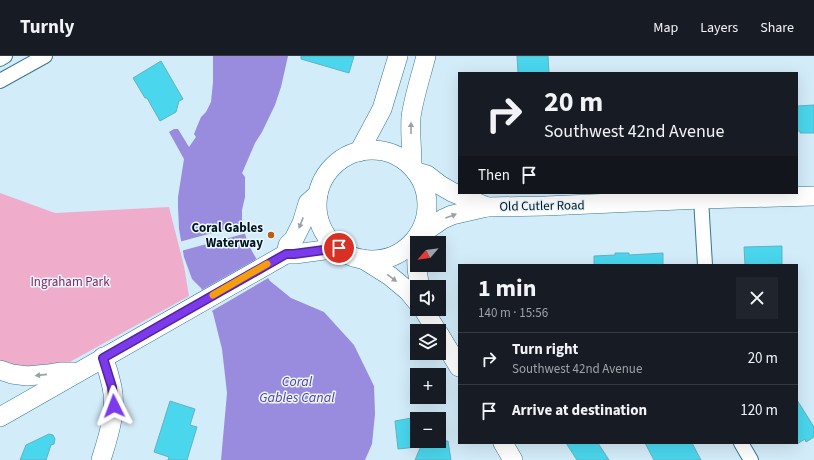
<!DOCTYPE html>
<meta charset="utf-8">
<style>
:root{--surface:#171b24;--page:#20242c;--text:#f1f3f6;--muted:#9ea1a6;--line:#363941}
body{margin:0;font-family:"Source Sans 3",sans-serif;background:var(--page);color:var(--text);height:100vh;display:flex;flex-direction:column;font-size:15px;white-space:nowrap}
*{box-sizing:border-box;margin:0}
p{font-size:13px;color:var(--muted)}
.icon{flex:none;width:22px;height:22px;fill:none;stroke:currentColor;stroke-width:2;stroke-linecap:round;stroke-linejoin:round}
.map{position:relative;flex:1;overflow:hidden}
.drawer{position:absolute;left:458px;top:208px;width:340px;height:180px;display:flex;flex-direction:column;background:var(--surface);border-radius:0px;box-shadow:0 4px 16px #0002}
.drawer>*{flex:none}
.banner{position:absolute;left:458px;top:16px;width:340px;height:122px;border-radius:0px;box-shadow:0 4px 16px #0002;background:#171b24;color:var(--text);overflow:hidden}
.needle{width:26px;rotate:242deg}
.buttons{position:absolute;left:410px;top:180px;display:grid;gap:8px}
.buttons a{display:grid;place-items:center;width:36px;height:36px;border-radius:0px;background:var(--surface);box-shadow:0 4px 16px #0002;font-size:20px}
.pin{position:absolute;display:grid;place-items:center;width:34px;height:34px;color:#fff;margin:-17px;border:2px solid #fff;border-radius:50%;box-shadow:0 1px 4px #0007}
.me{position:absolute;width:44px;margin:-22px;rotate:357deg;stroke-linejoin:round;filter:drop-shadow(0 0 3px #0008)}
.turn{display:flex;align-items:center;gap:14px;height:84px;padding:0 20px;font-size:18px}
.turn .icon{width:52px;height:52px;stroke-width:2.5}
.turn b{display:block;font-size:28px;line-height:34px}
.then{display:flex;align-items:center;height:38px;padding:0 20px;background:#0003;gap:8px;font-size:15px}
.round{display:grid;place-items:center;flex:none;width:42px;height:42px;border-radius:0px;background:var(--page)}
.summary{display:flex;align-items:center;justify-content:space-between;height:68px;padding:0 20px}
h1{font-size:24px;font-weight:700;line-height:30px}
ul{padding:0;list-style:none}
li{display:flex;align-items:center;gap:12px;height:52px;padding:0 20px;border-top:1px solid var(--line)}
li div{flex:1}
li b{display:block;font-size:15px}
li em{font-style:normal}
header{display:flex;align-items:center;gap:24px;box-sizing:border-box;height:56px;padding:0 20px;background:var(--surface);border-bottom:1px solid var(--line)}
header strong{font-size:19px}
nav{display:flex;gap:22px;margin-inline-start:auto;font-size:14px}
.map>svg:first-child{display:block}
.green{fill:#f0adcb}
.water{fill:#998bde}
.pier{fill:#d3ecf9}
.building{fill:#4ad6ed;stroke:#62b2c0}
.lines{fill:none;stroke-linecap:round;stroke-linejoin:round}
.street-casing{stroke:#367795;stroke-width:16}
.secondary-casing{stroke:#367795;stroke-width:20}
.street{stroke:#fff;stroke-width:14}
.secondary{stroke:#fff;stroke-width:19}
.oneway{fill:#99a1a5}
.route-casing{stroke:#51269a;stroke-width:10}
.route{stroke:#7c3aed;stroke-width:7}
.slow{stroke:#f59e0b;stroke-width:7}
.poi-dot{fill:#bc5c16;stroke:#eaf7fe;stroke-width:1.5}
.labels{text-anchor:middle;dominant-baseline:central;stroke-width:3;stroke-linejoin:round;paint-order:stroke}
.street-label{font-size:13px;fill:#00141f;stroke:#eaf7fe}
.poi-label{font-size:13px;font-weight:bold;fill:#00141f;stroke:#eaf7fe;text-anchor:end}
.park-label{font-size:13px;fill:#8e2560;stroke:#eaf7fe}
.water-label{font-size:14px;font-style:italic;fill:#563e9f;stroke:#eaf7fe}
</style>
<header>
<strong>Turnly</strong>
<nav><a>Map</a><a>Layers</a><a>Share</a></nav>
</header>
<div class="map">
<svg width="814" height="404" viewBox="0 0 814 404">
<rect width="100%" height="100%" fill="#d3ecf9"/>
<path class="green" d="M0 137 55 157 169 151 184 210 189 240 68 307 44 314 0 308Z"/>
<path class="water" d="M213 0H288L281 31 275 49 262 76 255 87 243 115 242 117 245 121V141L242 154V163L244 175 248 187 253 197 270 225 291 242 324 256 354 289 374 330 375 358 372 388 365 404H221L227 337 222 293 213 257 201 232 192 223 184 201 179 173 178 151V141L184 103 169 76 174 73H178L189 91 196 81 194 78 201 61 206 56 211 46 213 26Z"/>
<g class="pier">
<path d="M245 168 247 177 181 195 179 186Z"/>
<path d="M258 202 270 221 210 256 200 235Z"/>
</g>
<g class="building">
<path d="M301 0H354L349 17 301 3Z"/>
<path d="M517 0H548L549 17H518Z"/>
<path d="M161 5 183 43 179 45 176 56 160 65 147 42H145L133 22Z"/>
<path d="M814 49V77H800V75H797V50Z"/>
<path d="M782 190V208L745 209 744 191Z"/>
<path d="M615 197H629V199L663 197V209H594V200L615 199Z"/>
<path d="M797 344 814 371V381L806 386 805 383 797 388Z"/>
<path d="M170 345 195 353 190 369 197 371 187 404H168L169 401 154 396Z"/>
<path d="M417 361V391L398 393 395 365Z"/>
<path d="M49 378 53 379 55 383 54 388 51 389 46 404H20L26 389Z"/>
<path d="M423 385H448L451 404H415Z"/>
<path d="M566 387H598L609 404H577Z"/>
<path d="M645 387H692L701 404H654Z"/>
</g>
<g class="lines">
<g class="street-casing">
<g id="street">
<path d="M0 3 5 0"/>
<path d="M0 25 45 0"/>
<path d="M701 143 705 209"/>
<path d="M741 387 751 404"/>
</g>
</g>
<g class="secondary-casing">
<g id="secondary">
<circle cx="372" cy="149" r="55"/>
<path d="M359 96 382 53 398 0"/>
<path d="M412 111C412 94 410 77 411 61 414 40 421 20 426 0"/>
<path d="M416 116 427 119 440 129 452 136 487 151"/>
<path d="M419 178 427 174 443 163 452 159 487 151 546 150 701 143 814 140"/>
<path d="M286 198 288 189 294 183 302 167 308 147 318 138"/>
<path d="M417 202C416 212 418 221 420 231"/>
<path d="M363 203 390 220 408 235 417 246"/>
<path d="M423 253 437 275"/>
<path d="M439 278 459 311"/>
<path d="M0 314 12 318 27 320 48 318 60 316H74"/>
<path d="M0 361 286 198H295L339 192"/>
<path d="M503 387 513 404"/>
<path d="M101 404C108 381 117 356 112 331 110 321 107 311 103 301"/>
</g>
</g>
<use href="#street" class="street"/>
<use href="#secondary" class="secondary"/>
</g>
<defs><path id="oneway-solid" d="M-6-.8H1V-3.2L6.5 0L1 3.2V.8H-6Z"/></defs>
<g class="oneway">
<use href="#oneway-solid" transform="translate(411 72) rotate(-90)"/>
<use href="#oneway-solid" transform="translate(451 160) rotate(-20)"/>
<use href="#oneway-solid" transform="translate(301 167) rotate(111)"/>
<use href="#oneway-solid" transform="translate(392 222) rotate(37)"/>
<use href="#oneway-solid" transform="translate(41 319) rotate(174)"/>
</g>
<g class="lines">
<g class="route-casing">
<path id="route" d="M114 350 112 331 103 302 286 198H294L339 192"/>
</g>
<use href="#route" class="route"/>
<path class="slow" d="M213 239 267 208"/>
</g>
<circle class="poi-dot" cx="271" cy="179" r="4"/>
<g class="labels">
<g class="street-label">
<text transform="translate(542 150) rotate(-1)">Old Cutler Road</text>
</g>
<g class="poi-label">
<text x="263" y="172">Coral Gables<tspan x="263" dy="15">Waterway</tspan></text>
</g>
<g class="park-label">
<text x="70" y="226">Ingraham Park</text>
</g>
<g class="water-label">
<text x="297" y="326">Coral<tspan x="297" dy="16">Gables Canal</tspan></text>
</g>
</g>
</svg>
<div class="buttons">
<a><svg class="needle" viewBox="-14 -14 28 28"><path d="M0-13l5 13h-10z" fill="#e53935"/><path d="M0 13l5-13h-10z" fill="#9ea1a6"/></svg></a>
<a><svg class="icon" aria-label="sound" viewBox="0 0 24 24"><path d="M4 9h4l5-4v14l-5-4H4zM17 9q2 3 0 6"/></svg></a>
<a><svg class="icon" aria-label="layers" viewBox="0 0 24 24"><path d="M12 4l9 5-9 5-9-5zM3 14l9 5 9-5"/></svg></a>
<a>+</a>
<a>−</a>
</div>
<div class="pin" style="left:339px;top:192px;background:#d93025"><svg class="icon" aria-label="arrive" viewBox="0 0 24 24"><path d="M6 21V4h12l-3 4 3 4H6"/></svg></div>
<svg class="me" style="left:114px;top:350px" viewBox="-20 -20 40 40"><path d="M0-17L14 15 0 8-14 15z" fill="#7c3aed" stroke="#fff" stroke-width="4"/></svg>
<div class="banner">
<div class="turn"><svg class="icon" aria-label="right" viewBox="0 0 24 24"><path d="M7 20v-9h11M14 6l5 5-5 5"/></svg><div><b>20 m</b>Southwest 42nd Avenue</div></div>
<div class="then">Then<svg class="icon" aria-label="arrive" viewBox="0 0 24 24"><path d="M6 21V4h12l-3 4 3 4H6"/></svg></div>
</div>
<section class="drawer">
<div class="summary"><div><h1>1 min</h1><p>140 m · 15:56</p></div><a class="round"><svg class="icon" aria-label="close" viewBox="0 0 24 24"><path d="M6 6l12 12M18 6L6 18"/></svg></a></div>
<ul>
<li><svg class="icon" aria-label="right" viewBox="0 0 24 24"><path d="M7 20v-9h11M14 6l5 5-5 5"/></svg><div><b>Turn right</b><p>Southwest 42nd Avenue</p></div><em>20 m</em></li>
<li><svg class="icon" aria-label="arrive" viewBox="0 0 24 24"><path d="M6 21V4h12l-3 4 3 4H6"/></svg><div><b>Arrive at destination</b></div><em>120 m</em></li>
</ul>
</section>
</div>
